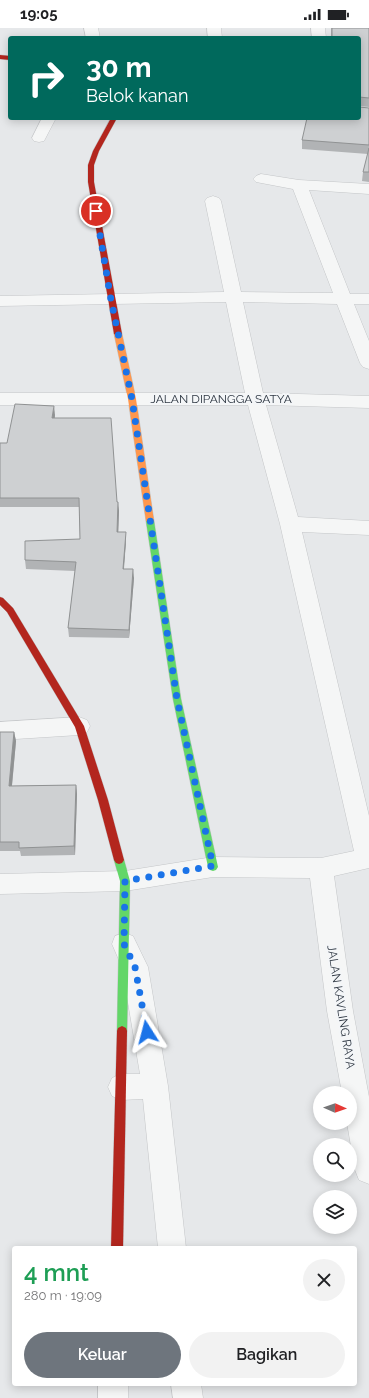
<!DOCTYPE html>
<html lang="id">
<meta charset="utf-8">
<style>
:root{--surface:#fff;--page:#f2f2f2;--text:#202124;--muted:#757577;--accent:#6e757d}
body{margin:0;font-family:Raleway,sans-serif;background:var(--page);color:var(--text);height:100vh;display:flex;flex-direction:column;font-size:15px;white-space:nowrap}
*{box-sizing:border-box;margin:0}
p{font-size:13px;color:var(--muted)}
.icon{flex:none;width:22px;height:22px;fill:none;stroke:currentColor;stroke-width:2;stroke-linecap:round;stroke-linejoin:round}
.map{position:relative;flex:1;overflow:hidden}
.panel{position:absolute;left:12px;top:1218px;width:345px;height:140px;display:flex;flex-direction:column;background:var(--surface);border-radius:4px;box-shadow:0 2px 10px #0003}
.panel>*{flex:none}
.top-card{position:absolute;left:8px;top:8px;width:353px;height:84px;border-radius:4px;box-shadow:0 2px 10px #0003;background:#00695c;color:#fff;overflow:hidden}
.needle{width:26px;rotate:92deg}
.fabs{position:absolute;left:313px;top:1058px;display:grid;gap:8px}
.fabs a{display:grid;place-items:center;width:44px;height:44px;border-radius:50%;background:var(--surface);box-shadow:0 2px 10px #0003;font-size:20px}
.pin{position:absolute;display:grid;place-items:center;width:34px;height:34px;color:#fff;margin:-17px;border:2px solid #fff;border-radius:50%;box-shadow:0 1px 4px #0007}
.me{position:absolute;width:44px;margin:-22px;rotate:351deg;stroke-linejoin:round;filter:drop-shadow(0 0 3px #0008)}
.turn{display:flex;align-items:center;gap:14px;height:84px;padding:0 12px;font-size:18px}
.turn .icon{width:52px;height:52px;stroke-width:2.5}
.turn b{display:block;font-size:28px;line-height:34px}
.round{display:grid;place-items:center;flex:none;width:42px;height:42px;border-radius:21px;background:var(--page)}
.head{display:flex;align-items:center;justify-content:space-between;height:68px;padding:0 12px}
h1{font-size:24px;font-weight:600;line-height:30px;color:#1e9e55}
.cta{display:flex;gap:8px;margin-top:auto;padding:8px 12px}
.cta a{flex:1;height:46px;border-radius:24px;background:var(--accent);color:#fff;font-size:16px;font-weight:600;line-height:46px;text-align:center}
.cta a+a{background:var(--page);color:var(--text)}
.status{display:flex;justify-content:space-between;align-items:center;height:28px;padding:0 20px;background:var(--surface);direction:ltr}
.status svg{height:11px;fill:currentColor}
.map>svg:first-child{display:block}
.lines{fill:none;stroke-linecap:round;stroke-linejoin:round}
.street-casing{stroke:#c4c6c8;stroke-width:1}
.fast-casing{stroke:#c4c6c8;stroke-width:1}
.slow-casing{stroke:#c4c6c8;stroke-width:1}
.jam-casing{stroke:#c4c6c8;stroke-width:1}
.street{fill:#f5f6f6;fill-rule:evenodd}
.fast{fill:#63d668;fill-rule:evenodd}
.slow{fill:#ff974d;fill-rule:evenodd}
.jam{fill:#b3261e;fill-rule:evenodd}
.wall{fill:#b1b3b5}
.shaded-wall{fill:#909293}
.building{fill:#ced0d2;stroke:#909293}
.route{stroke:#1a73e8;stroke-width:7;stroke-dasharray:0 12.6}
.labels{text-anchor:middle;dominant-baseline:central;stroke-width:4;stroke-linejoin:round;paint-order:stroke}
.street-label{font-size:12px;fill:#2e3742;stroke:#f4f6f8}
</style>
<div class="status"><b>19:05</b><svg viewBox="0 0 49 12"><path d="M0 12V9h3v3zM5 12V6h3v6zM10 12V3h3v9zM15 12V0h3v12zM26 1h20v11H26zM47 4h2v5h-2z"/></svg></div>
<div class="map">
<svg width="369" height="1370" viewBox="0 0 369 1370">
<rect width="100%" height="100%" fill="#e6e8ea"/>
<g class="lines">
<g class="street-casing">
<g id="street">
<path d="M84 0H98L100 10H86Z"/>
<path d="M207 0H221L222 10H208Z"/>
<path d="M311 0H325L326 10H312Z"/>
<path d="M42 90H56L44 113 39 114 34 113 32 110Z"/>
<path d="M261 146 299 152 369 156V166L309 162 350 266H369V276H354L369 313V341L363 339 360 335 337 276 243 274 263 365 369 368V380L266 377 298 489 369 493V507L302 504 369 788V840L334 848 353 983 369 1069V1156L359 1152 355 1142 347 1095H350V1065H342L327 983 310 850 213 849 125 863 0 866V846L125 843 213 829 321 830 354 823 280 496 248 377H0V365H245L226 274 0 278V268L224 264 205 173 207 170 213 168 219 170 221 173 241 264 333 265 293 161 256 154 253 151 256 148Z"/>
<path d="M79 689 87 692 90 698 87 704 79 707 0 712V694Z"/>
<path d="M124 905 133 908 148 939 168 1058 186 1220H158L143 1071 121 1072 112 1068 108 1059 112 1050 121 1046H140L122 939 112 916 115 908Z"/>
<rect x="98" y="1356" width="30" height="14"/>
<path d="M171 1356H201L203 1370H173Z"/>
</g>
</g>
<g class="fast-casing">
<g id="fast">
<path d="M150 490 154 493 181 671 218 839 216 842 213 843 210 842 208 839 173 671 146 493Z"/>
<path d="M119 828 122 829 124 832 130 853 127 1003 126 1006 122 1008 118 1006 117 1003 120 853 114 832 116 829Z"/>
</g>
</g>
<g class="slow-casing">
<path id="slow" d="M115 304H118L122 306 136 371 154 493 150 496 146 493 128 371 114 306Z"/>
</g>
<g class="jam-casing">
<g id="jam">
<path d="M0 27 10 28V32L0 31Z"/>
<path d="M111 90H117L99 123 94 137V154L122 306 118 308 114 306 88 154V137L93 123Z"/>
<path d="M0 569 3 570 13 580 84 698 108 772 124 832 122 835 119 836 116 835 114 832 98 772 75 699 7 584 0 577Z"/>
<path d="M122 998 126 1000 127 1003 123 1220H111L117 1003 118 1000Z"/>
</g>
</g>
<use href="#street" class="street"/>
<use href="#fast" class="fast"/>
<use href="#slow" class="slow"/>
<use href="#jam" class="jam"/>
</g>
<g class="wall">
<path d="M331 0H369V79L359 78V10H331Z"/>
<path d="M369 80V154L362 153 363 144 368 126 302 121V112Z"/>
<path d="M55 387V390L117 474 119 483 118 504 126 513 124 541 134 550 129 610 69 609 68 600 75 543 26 541 25 532 80 511 79 479H0V415H7Z"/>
<path d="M0 704H14L16 713 12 758 76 757 77 766 75 827 21 828 20 823H0Z"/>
</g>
<g class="shaded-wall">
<path d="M54 378 55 387 53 399 52 390Z"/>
<path d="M118 474 119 483 118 513 117 504Z"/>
<path d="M126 504V513L123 550V541Z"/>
<path d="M133 541 134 550 129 610V602Z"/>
<path d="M14 704 16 713 11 767 9 758Z"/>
<path d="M76 757 77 766 75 827 74 818Z"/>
</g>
<g class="building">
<path d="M332 0H369V70L359 69V10H332Z"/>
<path d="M359 79 369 80V117L302 112 307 90H359Z"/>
<path d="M369 120V144H363Z"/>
<path d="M15 376 54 378 52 390H111L117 474H118L117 504H126L123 541H133L129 602 68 600 76 534 25 532V513L80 511 79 470H0V415H7Z"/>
<path d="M0 704H14L9 758 76 757 74 818 19 820V814H0Z"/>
</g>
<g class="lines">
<path class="route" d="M96 183 111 272 132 371 177 671 213 838 125 853 124 916 135 939 147 1004"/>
</g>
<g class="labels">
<g class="street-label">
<text x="221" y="371">JALAN DIPANGGA SATYA</text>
<text transform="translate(341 979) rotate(81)">JALAN KAVLING RAYA</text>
</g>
</g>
</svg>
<div class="fabs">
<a><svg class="needle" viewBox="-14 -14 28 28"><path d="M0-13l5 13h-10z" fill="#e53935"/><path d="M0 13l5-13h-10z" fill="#757577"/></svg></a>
<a><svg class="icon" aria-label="search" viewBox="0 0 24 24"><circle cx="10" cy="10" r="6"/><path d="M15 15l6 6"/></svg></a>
<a><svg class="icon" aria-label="layers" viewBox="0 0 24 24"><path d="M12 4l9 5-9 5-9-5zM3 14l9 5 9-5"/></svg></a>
</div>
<div class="pin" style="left:96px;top:183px;background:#d93025"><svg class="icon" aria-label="arrive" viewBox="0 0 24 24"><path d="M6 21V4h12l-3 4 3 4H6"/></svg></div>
<svg class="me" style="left:147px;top:1004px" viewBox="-20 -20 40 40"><path d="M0-17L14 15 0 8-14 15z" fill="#1a73e8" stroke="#fff" stroke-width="4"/></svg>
<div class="top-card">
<div class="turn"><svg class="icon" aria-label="right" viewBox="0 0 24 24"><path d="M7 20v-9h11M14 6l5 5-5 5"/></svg><div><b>30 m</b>Belok kanan</div></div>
</div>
<section class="panel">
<div class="head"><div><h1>4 mnt</h1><p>280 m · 19:09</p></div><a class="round"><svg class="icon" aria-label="close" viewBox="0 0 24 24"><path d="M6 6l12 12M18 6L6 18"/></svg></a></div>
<div class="cta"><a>Keluar</a><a>Bagikan</a></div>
</section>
</div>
